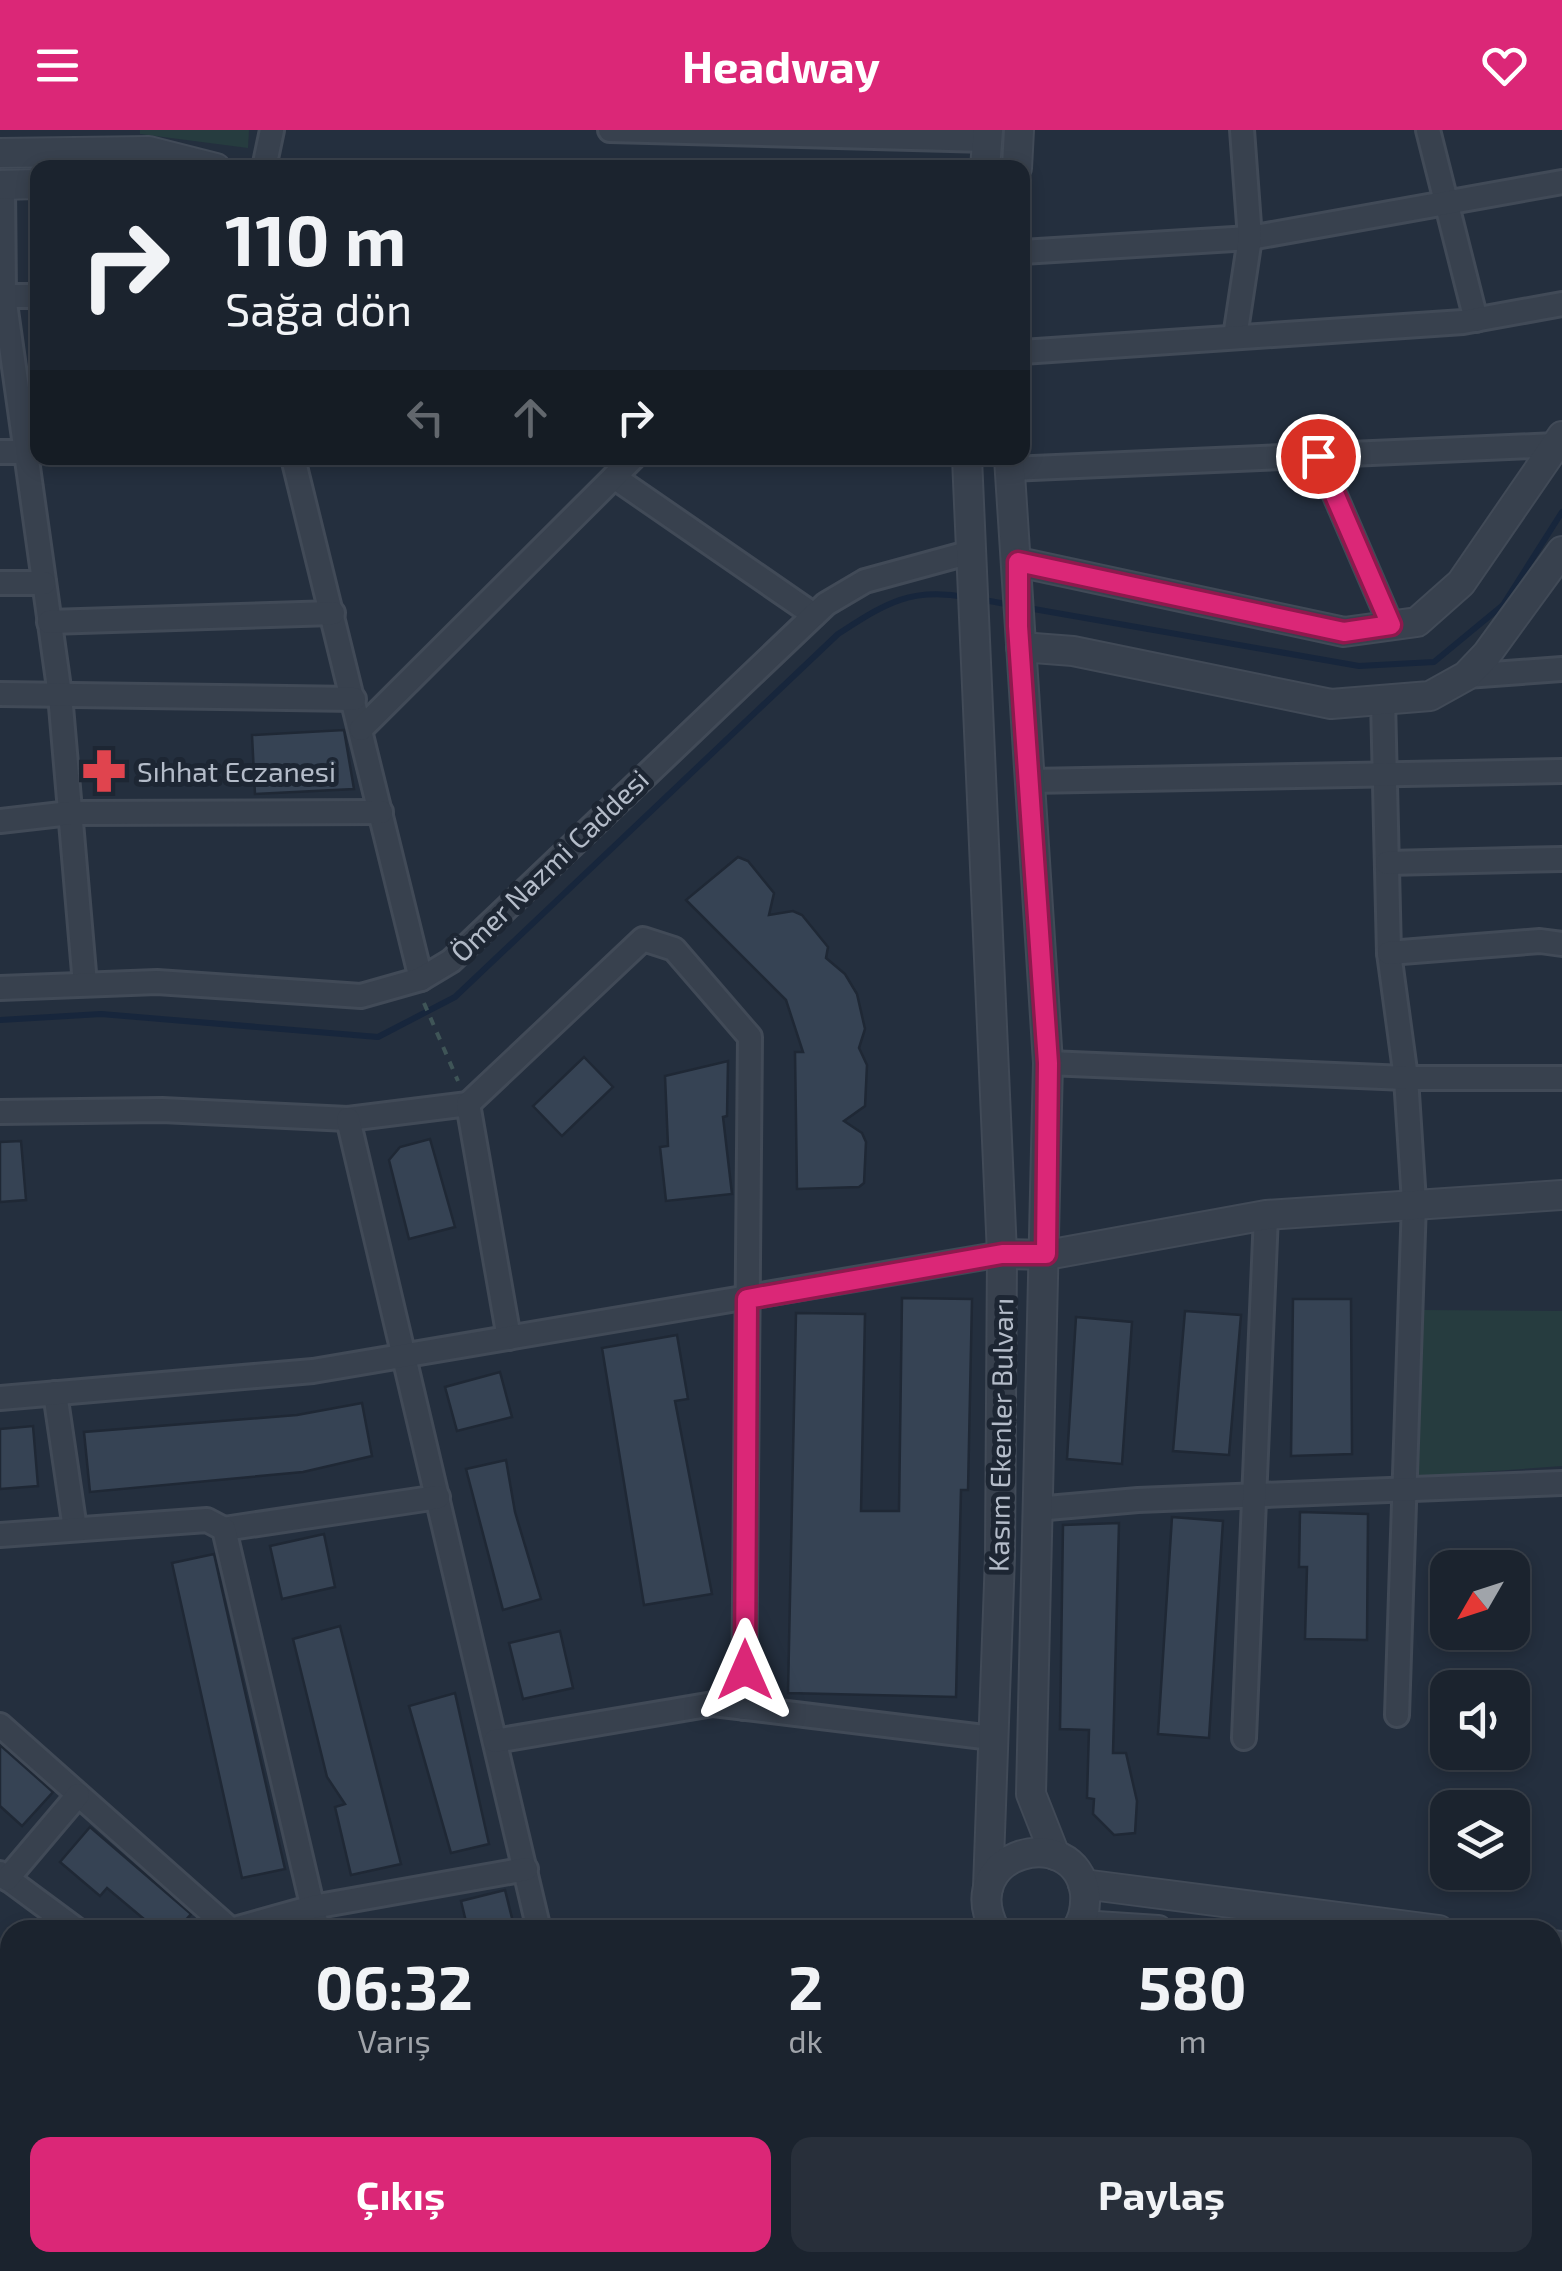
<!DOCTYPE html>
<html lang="tr">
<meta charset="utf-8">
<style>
:root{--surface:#1b232e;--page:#282f3a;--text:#f1f3f6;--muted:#a0a4aa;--line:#39404a;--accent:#db2777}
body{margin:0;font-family:"Exo 2",sans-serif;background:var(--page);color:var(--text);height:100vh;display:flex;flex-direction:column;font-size:38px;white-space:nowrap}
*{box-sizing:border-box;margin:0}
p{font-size:32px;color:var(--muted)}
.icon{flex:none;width:55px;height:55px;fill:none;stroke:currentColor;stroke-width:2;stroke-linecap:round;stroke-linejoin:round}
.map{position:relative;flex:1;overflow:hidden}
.sheet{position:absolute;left:0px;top:1790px;width:1562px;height:352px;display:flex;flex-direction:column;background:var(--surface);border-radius:30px 30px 0 0;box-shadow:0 5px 15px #0003,0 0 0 2px var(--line)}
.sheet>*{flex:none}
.guide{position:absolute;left:30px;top:30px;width:1000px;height:305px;border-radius:20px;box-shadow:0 5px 15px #0003,0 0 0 2px var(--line);background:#1b232e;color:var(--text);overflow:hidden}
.needle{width:65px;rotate:231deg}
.controls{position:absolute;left:1430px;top:1420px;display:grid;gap:20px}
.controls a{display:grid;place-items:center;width:100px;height:100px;border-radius:20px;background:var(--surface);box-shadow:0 5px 15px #0003,0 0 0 2px var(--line);font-size:50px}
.pin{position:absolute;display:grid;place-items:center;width:85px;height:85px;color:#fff;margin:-42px;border:5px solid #fff;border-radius:50%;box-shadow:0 2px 10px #0007}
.me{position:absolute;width:110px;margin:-55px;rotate:0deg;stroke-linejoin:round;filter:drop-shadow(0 0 8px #0008)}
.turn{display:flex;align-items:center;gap:35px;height:210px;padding:0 30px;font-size:45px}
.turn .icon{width:130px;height:130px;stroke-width:2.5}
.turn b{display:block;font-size:70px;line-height:85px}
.lanes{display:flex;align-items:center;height:95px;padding:0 30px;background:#0003;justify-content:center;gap:50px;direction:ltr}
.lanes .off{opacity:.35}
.eta{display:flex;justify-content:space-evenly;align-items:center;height:170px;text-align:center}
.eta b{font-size:60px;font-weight:700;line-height:70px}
.action{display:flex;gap:20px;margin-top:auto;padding:20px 30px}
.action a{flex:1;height:115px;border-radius:20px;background:var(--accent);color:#fff;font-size:40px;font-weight:700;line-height:115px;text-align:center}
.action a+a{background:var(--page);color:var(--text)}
header{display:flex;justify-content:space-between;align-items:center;height:130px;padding:0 30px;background:var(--accent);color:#fff;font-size:45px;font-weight:700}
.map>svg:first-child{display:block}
.green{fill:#263c3f}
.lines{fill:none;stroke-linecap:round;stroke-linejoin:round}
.stream{stroke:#17263c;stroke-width:6}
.building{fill:#364354;stroke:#1f2835;stroke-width:2.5}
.minor-casing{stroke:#414a57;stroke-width:28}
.tertiary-casing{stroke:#414a57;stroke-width:32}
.path{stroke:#3f5557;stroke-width:4;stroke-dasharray:8 8;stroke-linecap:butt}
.minor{stroke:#38414e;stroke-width:22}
.tertiary{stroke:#38414e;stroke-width:28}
.route-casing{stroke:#8e194d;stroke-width:25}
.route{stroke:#db2777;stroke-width:18}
.labels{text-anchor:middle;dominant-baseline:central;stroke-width:10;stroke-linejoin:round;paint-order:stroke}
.poi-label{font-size:28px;fill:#b4bcc9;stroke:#1d2633;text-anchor:start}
.street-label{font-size:28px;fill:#b4bcc9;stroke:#1d2633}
</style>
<header><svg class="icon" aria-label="menu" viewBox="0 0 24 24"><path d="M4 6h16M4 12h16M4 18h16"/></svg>Headway<svg class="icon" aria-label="heart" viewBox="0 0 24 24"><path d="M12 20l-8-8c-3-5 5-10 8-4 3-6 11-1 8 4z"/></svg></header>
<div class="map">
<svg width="1562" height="2141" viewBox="0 0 1562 2141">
<rect width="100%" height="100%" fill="#242f3e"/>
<g class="green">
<path d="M140 0H249L248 18 140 4Z"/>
<path d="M1422 1180 1562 1181V1336L1414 1347Z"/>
</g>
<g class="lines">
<g class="stream">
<path d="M979 469 1011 475"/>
<path d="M1028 478 1359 536 1434 532 1503 475 1562 382"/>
<path d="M0 890 101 884 378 907 455 867 838 504C885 474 909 457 966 467"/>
</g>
</g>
<g class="building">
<path d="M344 600 354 659 255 664 252 605Z"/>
<path d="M738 727 748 731 774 763 769 785 793 781 802 785 828 817 826 828 845 844 857 864 865 899 859 918 867 935 865 976 844 991 862 1003 866 1012 864 1053 859 1057 797 1059 795 922H803L786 870 686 770Z"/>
<path d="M584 927 613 957 562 1006 533 976Z"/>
<path d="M728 931 727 986 723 987 732 1064 666 1071 660 1017 668 1016 665 946Z"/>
<path d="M430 1009 455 1097 409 1109 389 1030 400 1017Z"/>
<path d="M21 1011 26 1070 0 1072V1012Z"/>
<path d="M902 1168 972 1169 968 1360H961L956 1567 788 1563 796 1183 865 1184 861 1381H899Z"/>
<path d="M1293 1169H1351L1352 1324 1291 1326Z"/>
<path d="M1185 1181 1241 1185 1229 1325 1173 1321Z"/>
<path d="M1076 1187 1132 1192 1122 1334 1067 1329Z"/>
<path d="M677 1205 688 1269 675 1271 712 1464 644 1475 602 1218Z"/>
<path d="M500 1242 512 1287 457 1301 445 1257Z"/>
<path d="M362 1273 372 1326 303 1342 90 1362 84 1302 297 1285Z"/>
<path d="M33 1296 38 1356 0 1359V1299Z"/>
<path d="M506 1330 515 1382 541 1469 503 1480 466 1339Z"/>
<path d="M1300 1382 1368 1384 1367 1510 1305 1509 1307 1437H1299Z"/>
<path d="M1172 1387 1223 1391 1209 1608 1158 1604Z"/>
<path d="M1119 1393 1113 1623H1126L1137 1671 1135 1703 1114 1705 1093 1684 1094 1669 1087 1668 1089 1600 1060 1599 1063 1395Z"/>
<path d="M324 1404 335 1457 282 1469 270 1416Z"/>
<path d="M214 1424 285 1739 242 1748 172 1433Z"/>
<path d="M340 1496 401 1734 351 1745 335 1677 345 1674 327 1647 293 1509Z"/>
<path d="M560 1501 573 1558 523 1569 509 1513Z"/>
<path d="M455 1563 489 1714 451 1723 409 1576Z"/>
<path d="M0 1615 53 1662 22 1696 0 1676Z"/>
<path d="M90 1697 191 1784 177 1800H157L107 1758 100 1766 60 1732Z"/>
<path d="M505 1760 515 1800H468L461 1771Z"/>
</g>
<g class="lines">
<g class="minor-casing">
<g id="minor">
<path d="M610 0 987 10"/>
<path d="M1428 0 1476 190"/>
<path d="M264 38 272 0"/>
<path d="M3 55 4 166 60 565 85 854"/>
<path d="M1022 122 1250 108 1562 52"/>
<path d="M0 166H38"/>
<path d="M1235 207 1250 108 1242 0"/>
<path d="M1022 222 1463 192 1562 174"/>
<path d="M0 322H38"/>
<path d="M1318 326 1391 495"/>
<path d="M293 328 421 849"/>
<path d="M1009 339 1556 315"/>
<path d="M614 347 814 485"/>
<path d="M0 453H44"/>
<path d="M49 492 333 483"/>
<path d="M1466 546 1562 539"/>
<path d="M0 564 354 569"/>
<path d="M1383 570 1389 823 1406 948 1414 1072 1397 1585"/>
<path d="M361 599 633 328"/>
<path d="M1030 651 1562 641"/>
<path d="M0 691 70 683 381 682"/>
<path d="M1387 733 1562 729"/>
<path d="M1389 823 1540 811 1562 814"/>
<path d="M0 858 157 852 361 866 421 849 451 831 826 474 865 451 971 422"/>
<path d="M1048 933 1406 948H1562"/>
<path d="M0 982 162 980 348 989 468 974"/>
<path d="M348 989 539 1800"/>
<path d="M509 1208 468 974 643 809 674 819 750 907 744 1578"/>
<path d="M55 1263 75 1399"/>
<path d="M0 1268 313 1241 1002 1124"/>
<path d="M1036 1379 1138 1370 1562 1353"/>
<path d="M224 1399 438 1367"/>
<path d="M0 1405 207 1390 224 1399 318 1800"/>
<path d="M0 1595 231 1800"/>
<path d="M1244 1608 1266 1085"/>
<path d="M495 1611 713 1574 992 1608"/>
<path d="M0 1743 77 1800"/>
<path d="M7 1749 78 1665"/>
<path d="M231 1800 313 1777 526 1739"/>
<path d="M0 2087H10"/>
<path d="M134 2132 135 2141"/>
</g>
</g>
<g class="tertiary-casing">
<g id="tertiary">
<path d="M0 23 149 21 216 38"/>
<path d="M985 38 988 0"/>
<path d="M1017 38 1019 0"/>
<path d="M0 55 38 54"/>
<path d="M967 328 1002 1124 1000 1426 988 1758"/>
<path d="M1009 328 1048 933 1031 1664 1055 1725"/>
<path d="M1018 432 1344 502 1417 492 1461 453 1562 306"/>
<path d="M1021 517 1073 521 1331 574 1430 566 1466 546 1487 524 1562 421"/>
<path d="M1002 1124 1047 1125 1266 1085 1562 1065"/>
<path d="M1083 1754 1439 1800"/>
<path d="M1081 1795 1158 1800"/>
<path d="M995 1800C954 1722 1075 1691 1085 1763 1086 1777 1084 1789 1076 1800"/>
<path d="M1552 1815 1562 1816"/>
<path d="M1552 1847 1562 1848"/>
<path d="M972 2141 973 2132"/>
<path d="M1002 2141 1003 2132"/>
</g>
</g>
<path class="path" d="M424 873 458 951"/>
<use href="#minor" class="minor"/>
<use href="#tertiary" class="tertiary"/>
</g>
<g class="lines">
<g class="route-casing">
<path id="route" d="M745 1540 747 1169 1002 1124H1046L1048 933 1018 496V432L1344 502 1391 495 1318 326"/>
</g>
<use href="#route" class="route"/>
</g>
<defs>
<g id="pharmacy-bare" transform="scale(3.45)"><path d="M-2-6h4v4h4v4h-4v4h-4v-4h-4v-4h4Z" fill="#e0444e" stroke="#1d2633" stroke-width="2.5" paint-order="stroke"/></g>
</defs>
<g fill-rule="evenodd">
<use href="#pharmacy-bare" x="104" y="641"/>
</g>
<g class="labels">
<g class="poi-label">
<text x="137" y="641">Sıhhat Eczanesi</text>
</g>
<g class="street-label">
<text transform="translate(549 735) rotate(-44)">Ömer Nazmi Caddesi</text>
<text transform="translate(1000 1305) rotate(-89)">Kasım Ekenler Bulvarı</text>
</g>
</g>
</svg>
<div class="controls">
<a><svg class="needle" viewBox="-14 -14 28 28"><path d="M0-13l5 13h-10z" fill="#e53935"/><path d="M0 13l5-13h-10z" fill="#a0a4aa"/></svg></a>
<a><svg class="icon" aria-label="sound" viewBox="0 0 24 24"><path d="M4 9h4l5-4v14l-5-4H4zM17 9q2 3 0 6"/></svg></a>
<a><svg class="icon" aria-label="layers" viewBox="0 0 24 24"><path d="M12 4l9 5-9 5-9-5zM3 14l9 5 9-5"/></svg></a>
</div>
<div class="pin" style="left:1318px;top:326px;background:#d93025"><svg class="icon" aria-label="arrive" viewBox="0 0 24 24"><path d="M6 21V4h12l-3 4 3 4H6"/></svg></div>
<svg class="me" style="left:745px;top:1540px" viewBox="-20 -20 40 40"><path d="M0-17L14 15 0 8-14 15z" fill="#db2777" stroke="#fff" stroke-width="4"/></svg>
<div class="guide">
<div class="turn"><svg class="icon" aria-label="right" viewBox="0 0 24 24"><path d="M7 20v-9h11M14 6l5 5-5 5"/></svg><div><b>110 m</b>Sağa dön</div></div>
<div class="lanes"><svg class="icon off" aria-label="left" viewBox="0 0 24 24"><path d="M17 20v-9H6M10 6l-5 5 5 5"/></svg><svg class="icon off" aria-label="ahead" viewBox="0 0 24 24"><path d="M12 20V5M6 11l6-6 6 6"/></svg><svg class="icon" aria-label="right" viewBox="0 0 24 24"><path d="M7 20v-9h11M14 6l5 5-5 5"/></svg></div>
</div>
<section class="sheet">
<div class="eta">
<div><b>06:32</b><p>Varış</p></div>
<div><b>2</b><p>dk</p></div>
<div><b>580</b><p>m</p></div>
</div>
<div class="action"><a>Çıkış</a><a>Paylaş</a></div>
</section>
</div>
